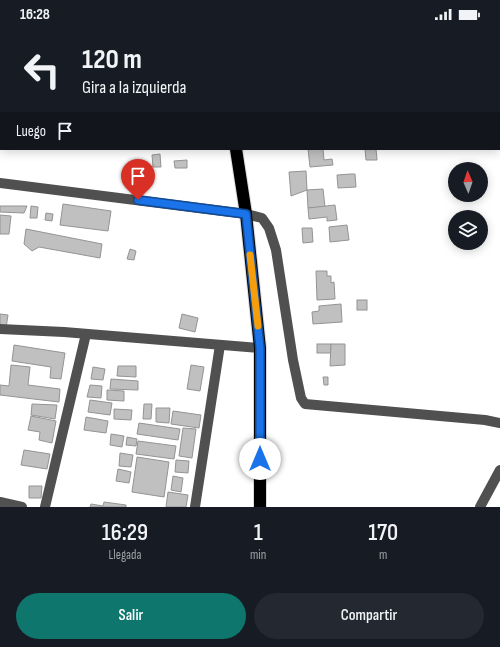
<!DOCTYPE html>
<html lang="es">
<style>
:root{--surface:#171b24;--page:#242831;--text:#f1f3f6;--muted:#9ea1a6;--accent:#0f766e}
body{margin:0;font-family:"Sofia Sans Condensed",sans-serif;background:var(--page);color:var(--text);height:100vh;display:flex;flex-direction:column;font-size:15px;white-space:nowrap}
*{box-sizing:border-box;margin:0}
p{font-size:13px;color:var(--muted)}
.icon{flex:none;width:22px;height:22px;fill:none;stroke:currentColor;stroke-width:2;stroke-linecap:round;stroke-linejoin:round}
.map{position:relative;height:479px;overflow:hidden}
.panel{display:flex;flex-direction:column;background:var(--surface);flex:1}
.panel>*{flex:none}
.banner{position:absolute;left:0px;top:0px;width:500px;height:122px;box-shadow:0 2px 10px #0003;background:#171b24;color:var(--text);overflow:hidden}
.needle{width:26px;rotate:358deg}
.controls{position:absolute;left:448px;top:134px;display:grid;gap:8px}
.controls a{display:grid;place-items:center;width:40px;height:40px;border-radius:50%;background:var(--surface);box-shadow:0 2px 10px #0003;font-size:20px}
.pin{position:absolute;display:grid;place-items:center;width:34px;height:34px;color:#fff;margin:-41px -17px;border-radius:50% 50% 50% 0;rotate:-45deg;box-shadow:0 0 4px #0007}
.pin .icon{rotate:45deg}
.me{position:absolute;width:44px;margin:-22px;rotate:0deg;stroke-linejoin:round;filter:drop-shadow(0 0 3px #0008)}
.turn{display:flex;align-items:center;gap:14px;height:84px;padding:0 16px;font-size:18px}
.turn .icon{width:52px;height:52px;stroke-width:2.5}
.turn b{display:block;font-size:28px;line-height:34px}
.then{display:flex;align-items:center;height:38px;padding:0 16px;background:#0003;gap:8px;font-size:15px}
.eta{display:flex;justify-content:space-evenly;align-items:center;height:68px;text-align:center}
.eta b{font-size:24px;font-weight:600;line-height:28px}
.cta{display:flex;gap:8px;margin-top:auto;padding:8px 16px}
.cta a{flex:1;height:46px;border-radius:24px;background:var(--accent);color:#fff;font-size:16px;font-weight:600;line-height:46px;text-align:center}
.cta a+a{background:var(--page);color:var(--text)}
.status{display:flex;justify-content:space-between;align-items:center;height:28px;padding:0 20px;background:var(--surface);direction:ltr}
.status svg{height:11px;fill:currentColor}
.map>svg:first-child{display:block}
.building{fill:#c0c0c0;stroke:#949494}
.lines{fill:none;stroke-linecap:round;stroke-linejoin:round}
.highway-casing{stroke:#dbdbdb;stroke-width:14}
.minor{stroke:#505050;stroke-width:10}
.highway{stroke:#000;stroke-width:12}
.route-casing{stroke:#114b97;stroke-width:10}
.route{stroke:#1a73e8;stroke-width:7}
.slow{stroke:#f59e0b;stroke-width:7}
</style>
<div class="status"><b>16:28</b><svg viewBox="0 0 49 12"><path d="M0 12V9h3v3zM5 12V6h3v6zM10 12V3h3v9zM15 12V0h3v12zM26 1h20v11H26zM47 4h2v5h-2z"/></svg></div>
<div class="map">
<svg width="500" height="479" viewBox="0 0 500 479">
<rect width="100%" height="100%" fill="#fff"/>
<g class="building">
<path d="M308 121H323L324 132 332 131 333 137 310 139Z"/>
<path d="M365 121H376L377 132H366Z"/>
<path d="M160 126 161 139H153L152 127Z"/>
<path d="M187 132V140H175L174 133Z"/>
<path d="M306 143 307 162 291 168 289 144Z"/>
<path d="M351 146H355L356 159 338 160 337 147Z"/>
<path d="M323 161 325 179 308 180 307 162Z"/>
<path d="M63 176 111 183 108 203 60 197Z"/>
<path d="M335 177 337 192 327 193V189L309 191 308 180Z"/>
<path d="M0 178H27L24 185 0 184Z"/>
<path d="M31 178 38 179 37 190H30Z"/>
<path d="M46 185 53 186 52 193 45 192Z"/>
<path d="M0 187 11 188 9 206H0Z"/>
<path d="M347 197 349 212 330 214 329 199Z"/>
<path d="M302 200H312L313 214 303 215Z"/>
<path d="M26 201 102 216 100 230 39 219 32 223 24 216Z"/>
<path d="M130 221 136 223 134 232 127 231Z"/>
<path d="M316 243H327V248H331V255L334 254 335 271 317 272Z"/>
<rect x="357" y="272" width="10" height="10"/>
<path d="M341 276 342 294 313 296 312 284 319 283V278Z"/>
<path d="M0 286 8 287 6 300 0 299Z"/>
<path d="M182 286 198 290 195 304 179 300Z"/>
<rect x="317" y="316" width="14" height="9"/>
<path d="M331 316H345V337L330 338Z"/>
<path d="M14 317 65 325 61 351 50 350 51 339 12 333Z"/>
<path d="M11 337 30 339 28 357 60 361 59 374 0 367V357L9 358Z"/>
<path d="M191 337 204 339 200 363 187 361Z"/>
<path d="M118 338H136V349L117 348Z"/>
<path d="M93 339 105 341 103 352 91 351Z"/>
<path d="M323 349H328V357H324Z"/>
<path d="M111 351 138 353V362L110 361Z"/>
<path d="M90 357 102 358 101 370 87 369Z"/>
<path d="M107 362 124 363V373L107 372Z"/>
<path d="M90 372 112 375 110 387 88 384Z"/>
<path d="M32 376 57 377 55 391 31 387Z"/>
<path d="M144 376H152L151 391H143Z"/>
<path d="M156 380H170L169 395 156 394Z"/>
<path d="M114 381 132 382 131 392 114 391Z"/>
<path d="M173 383 201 387 199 400 171 396Z"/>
<path d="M31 388 56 393 52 415 39 412 40 404 28 402Z"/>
<path d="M86 389 108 393 106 405 84 402Z"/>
<path d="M139 395 180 401 178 412 137 406Z"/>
<path d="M183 400 196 401 192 430 179 428Z"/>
<path d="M111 406 124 408 122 419 110 417Z"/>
<path d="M127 409 137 411 136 418 126 417Z"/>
<path d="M138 413 176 418 174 431 136 426Z"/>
<path d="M24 422 50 426 47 441 21 437Z"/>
<path d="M120 425 133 427 131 439 119 438Z"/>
<path d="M137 429 169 434 164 469 132 464Z"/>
<path d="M176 432 189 433 188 445 175 444Z"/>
<path d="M118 441 131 444 129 455 116 453Z"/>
<path d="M173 448 183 450 181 464 171 462Z"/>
<path d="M29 458H42L41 470H29Z"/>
<path d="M168 464 188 467 186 479H166Z"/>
<path d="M104 474 126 477V479H90L91 476 103 478Z"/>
</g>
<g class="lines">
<g class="highway-casing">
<g id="highway">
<path d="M217 0V1"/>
<path d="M236 121 246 186 260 320V479"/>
</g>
</g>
<g class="minor">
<path d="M0 155 246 186 262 190 269 200 276 222 293 332 301 370 305 376 485 392 500 395"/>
<path d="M0 301 64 304 260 320"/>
<path d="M0 474 22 479"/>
<path d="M45 479 86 306"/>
<path d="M195 479 220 317"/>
<path d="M480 479 500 442"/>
</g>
<use href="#highway" class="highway"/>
</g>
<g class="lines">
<g class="route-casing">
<path id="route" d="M138 172 246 186 260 320V431"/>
</g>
<use href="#route" class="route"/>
<path class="slow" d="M250 227 258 298"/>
</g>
</svg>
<div class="controls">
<a><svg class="needle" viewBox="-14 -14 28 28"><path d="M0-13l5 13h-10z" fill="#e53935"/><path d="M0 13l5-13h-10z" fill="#9ea1a6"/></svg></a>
<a><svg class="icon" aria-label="layers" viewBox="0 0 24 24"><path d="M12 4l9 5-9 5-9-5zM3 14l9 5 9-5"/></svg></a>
</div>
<div class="pin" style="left:138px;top:172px;background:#d93025"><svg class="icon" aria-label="arrive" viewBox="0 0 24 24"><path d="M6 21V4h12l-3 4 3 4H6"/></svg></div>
<svg class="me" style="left:260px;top:431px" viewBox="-20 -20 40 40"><circle r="19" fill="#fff"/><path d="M0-13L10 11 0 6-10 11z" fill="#1a73e8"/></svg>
<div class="banner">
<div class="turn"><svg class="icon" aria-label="left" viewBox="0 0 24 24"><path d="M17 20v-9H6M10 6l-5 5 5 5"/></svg><div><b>120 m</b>Gira a la izquierda</div></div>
<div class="then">Luego<svg class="icon" aria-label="arrive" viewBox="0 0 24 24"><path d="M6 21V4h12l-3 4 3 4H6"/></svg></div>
</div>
</div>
<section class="panel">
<div class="eta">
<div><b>16:29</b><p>Llegada</p></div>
<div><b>1</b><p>min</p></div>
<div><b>170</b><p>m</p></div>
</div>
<div class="cta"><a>Salir</a><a>Compartir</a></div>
</section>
